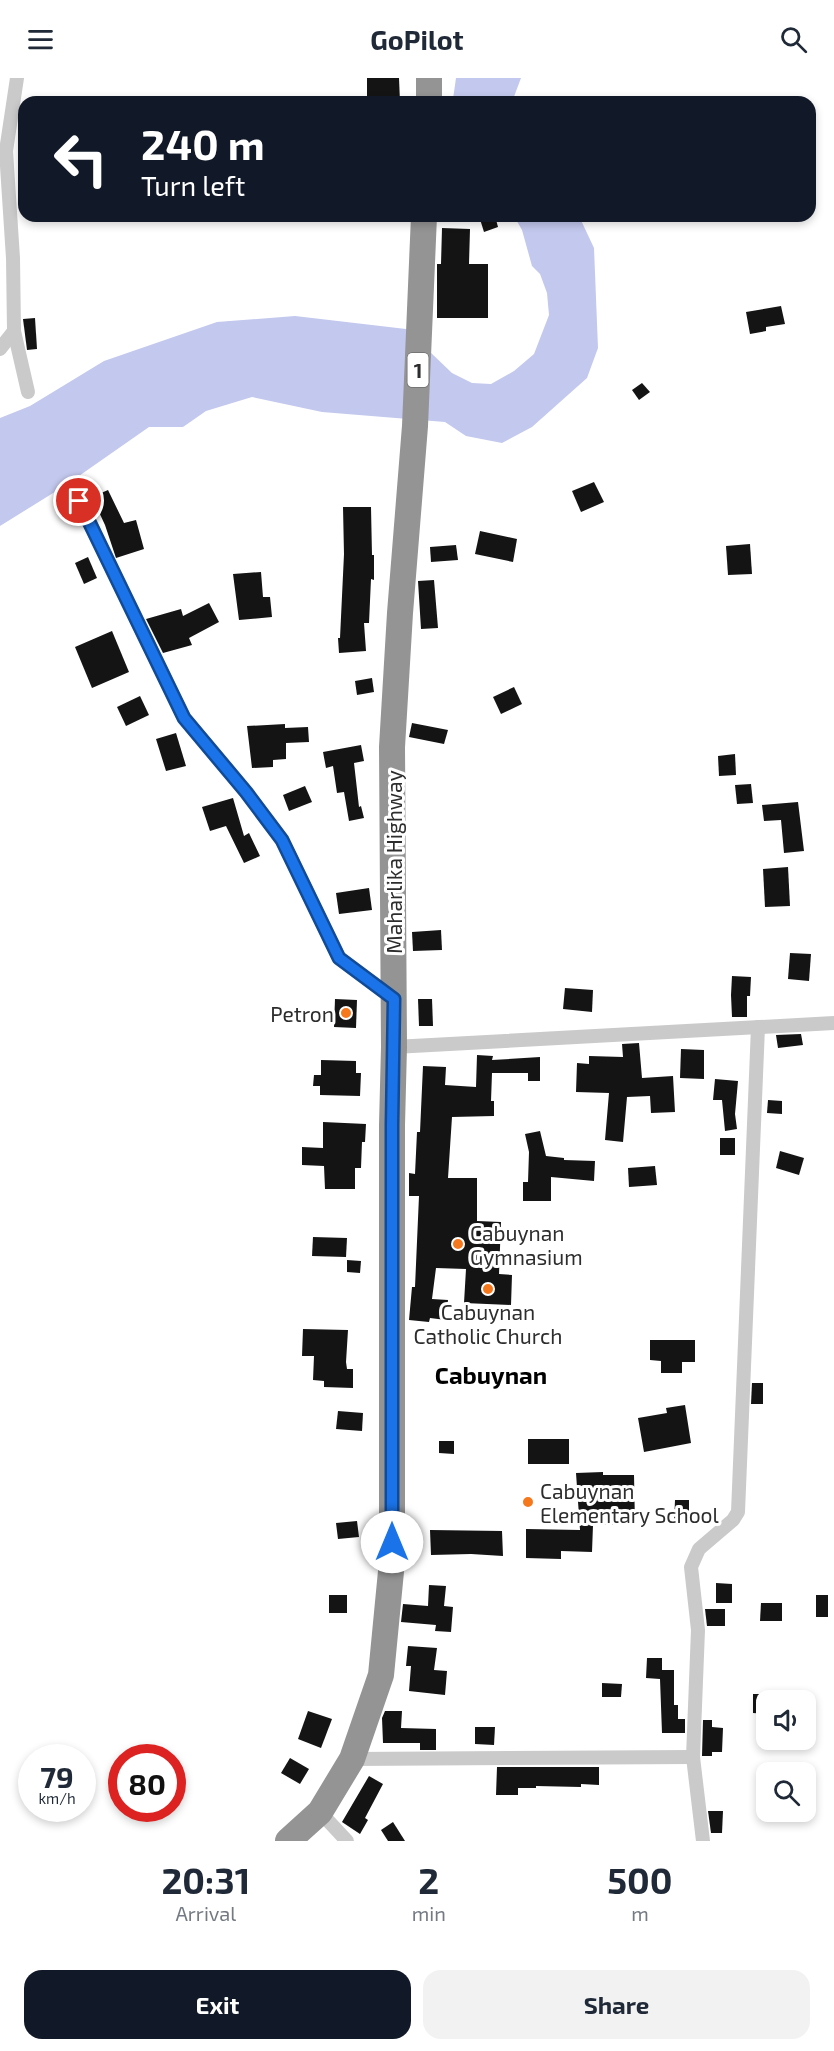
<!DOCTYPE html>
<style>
:root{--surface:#fff;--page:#f2f2f3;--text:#1f2937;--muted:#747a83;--accent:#111827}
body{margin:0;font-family:"Exo 2",sans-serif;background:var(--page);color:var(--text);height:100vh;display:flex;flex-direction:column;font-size:22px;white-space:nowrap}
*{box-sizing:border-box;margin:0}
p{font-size:20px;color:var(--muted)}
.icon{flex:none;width:33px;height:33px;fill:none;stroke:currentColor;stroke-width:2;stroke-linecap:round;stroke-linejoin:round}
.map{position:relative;height:1763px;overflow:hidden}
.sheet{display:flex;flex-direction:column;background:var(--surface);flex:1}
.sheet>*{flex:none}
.hud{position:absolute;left:18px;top:18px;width:798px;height:126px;border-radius:18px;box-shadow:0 3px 9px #0003;background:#111827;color:#fff;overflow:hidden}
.buttons{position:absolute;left:756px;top:1612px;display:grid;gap:12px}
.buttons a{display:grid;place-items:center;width:60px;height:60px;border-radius:12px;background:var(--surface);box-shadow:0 3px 9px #0003;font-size:30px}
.speed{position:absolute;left:18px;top:1666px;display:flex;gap:12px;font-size:30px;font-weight:700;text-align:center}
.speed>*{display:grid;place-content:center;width:78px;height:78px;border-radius:50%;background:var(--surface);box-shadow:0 3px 9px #0003;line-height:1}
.speed small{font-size:15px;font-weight:400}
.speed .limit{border:9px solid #d22;background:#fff;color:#111}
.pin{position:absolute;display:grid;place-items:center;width:51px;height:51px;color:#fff;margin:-26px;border:3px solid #fff;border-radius:50%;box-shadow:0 2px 6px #0007}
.me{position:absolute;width:66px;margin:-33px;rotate:0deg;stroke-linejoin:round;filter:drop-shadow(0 0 4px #0008)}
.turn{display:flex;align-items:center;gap:21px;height:126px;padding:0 24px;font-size:27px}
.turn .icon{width:78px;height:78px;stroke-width:2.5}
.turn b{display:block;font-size:42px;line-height:51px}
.eta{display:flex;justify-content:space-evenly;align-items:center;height:102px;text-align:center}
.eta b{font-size:36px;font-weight:700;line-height:42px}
.action{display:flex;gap:12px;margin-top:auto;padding:12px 24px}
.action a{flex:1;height:69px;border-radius:18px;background:var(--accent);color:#fff;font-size:24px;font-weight:700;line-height:69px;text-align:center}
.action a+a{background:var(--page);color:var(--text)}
header{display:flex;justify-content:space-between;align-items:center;height:78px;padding:0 24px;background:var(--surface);font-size:27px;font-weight:700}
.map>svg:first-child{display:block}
.water{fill:#c3c8ee}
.building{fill:#141414}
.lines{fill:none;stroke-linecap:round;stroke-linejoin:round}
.street{stroke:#cacaca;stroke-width:14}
.highway{stroke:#949494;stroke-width:26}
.route-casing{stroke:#114b97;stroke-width:15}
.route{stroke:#1a73e8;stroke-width:10}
.poi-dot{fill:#f6781d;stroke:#fff;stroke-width:2}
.labels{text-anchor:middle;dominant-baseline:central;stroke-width:6;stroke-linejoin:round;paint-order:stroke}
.shield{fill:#fff;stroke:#6c6c6c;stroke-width:1.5}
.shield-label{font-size:20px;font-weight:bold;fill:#2d2d2d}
.street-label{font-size:21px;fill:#2d2d2d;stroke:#fff}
.poi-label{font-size:21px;fill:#2d2d2d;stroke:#fff;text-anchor:start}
.quarter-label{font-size:24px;font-weight:bold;fill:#000;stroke:#fff}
</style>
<header><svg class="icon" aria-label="menu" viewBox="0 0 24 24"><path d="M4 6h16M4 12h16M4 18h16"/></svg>GoPilot<svg class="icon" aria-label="search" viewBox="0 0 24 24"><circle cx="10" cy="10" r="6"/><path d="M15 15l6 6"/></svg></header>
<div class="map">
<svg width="834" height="1763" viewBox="0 0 834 1763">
<rect width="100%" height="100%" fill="#fff"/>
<g class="water">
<path d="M456 0H521L512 24H455L453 21Z"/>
<path d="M514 138H579L594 170 598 270 587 300 532 349 502 365 466 358 445 344 322 334 252 319 206 333 183 349H149L66 407 0 448V340L30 328 104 283 217 244 295 238 406 251 452 295 472 305 491 306 514 293 534 276 549 237 547 215 540 196 532 188 522 152Z"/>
</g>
<g class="building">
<path d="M367 0H399L400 24H367Z"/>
<path d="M479 138H495L498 149 484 154Z"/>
<path d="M442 150 470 151 469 186H488V240H437V186H441Z"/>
<path d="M781 228 785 246 766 249V253L750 256 746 234Z"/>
<path d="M35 240 37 271 27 272 23 241Z"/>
<path d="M642 305 650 314 639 322 632 312Z"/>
<path d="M594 404 604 424 581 434 572 413Z"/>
<path d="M108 412 124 445 136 442 144 471 116 480 105 447 92 419Z"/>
<path d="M343 429H371L372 477H374V502L371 501 369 545H364L366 573 339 575 338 560H340L344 476Z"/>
<path d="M480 453 517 461 513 484 475 476Z"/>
<path d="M750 466 752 496 728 497 726 468Z"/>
<path d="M456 467 458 482 431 484 430 469Z"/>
<path d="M88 479 97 500 84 506 75 485Z"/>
<path d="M261 494 263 519H270L272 539 239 542 233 496Z"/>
<path d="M434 502 438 550 421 551 418 503Z"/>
<path d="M209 525 219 544 189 560 192 567 163 575 146 541 181 531 183 538Z"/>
<path d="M112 553 129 594 92 610 75 569Z"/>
<path d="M372 600 374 614 357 617 355 603Z"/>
<path d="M514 609 522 626 501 636 493 619Z"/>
<path d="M140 618 149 637 126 648 117 629Z"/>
<path d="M412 645 448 652 444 666 409 659Z"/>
<path d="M285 646V650L308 649 309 664 286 665V681L273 682V689L252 690 247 648Z"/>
<path d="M176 655 186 688 166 693 156 661Z"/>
<path d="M361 667 364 683 354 685 359 729 361 728 364 740 349 743 344 714 337 715 333 688 326 690 323 674Z"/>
<path d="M735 676 736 697 719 698 718 678Z"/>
<path d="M751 706 753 725 737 726 735 707Z"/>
<path d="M305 708 312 724 289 733 283 717Z"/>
<path d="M233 720 244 758 249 755 260 778 244 785 226 748 210 753 202 729Z"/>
<path d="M798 724 804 773 784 775 781 742 764 743 762 727Z"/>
<path d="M788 789 790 828 765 829 763 791Z"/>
<path d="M369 810 372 832 339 836 336 815Z"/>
<path d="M441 852 442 872 413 873 412 854Z"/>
<path d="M790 875 811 876 809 903 788 901Z"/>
<path d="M732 898 751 899 750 918H747V939H732L731 917Z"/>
<path d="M565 910 593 912 592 934 563 931Z"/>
<path d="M335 921 357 922 356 950 334 949Z"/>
<path d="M418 921H432L433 948H419Z"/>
<path d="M801 956 803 967 778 970 776 957Z"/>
<path d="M639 965 642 1000 673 998 675 1034 651 1035 650 1018 627 1019 623 1064 605 1062 609 1015 576 1014 577 985 589 986V978L623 979 622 966Z"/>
<path d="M681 971 704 972V1001L680 1000Z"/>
<path d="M477 977 493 978 492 982 540 979V1003H528V995H492L491 1023H494V1038L452 1039 448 1100H477V1143L501 1144 499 1196 512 1197 511 1227 464 1225 466 1191 436 1190 432 1221 448 1222 446 1242 430 1240 429 1244 409 1242 412 1209H415L419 1118H409V1095L415 1096 417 1054H420L423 988 446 989 445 1007 476 1009Z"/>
<path d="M321 982 356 983V995H361L360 1018 320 1017V1008H313L314 997H321Z"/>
<path d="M715 1001 738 1003 735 1036 737 1051 725 1053 722 1022H713Z"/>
<path d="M768 1022 782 1023V1036L767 1035Z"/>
<path d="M323 1044 366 1046 365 1064H362L361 1090H355V1111H325L324 1088 302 1087V1069L323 1070Z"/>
<path d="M540 1053 546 1078 564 1080V1082L595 1083 594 1103 551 1099V1123H523V1104H528L529 1074 525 1056Z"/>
<rect x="720" y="1060" width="15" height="17"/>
<path d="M780 1073 804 1080 799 1097 776 1090Z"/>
<path d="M655 1088 657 1107 629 1109 628 1090Z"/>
<path d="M313 1159 347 1160 346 1179 312 1178Z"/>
<path d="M347 1182 361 1183 360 1195 347 1194Z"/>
<path d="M303 1251 348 1252 346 1284 347 1291H353V1310L324 1309V1303L313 1302 314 1278H302Z"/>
<path d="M650 1262H695V1284H682V1295H661V1283L650 1282Z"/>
<path d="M752 1305H763V1326H751Z"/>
<path d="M685 1327 691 1365 644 1374 638 1340 667 1335 666 1330Z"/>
<path d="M338 1333 363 1335 362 1353 336 1351Z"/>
<rect x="528" y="1361" width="41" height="25"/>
<path d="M439 1363H454V1376L439 1375Z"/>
<path d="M603 1394V1397H634L635 1446 593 1447 592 1474 561 1473V1481L526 1480V1451L580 1452 576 1395Z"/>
<path d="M675 1422H689V1445H674Z"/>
<path d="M357 1443 359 1459 338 1461 336 1445Z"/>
<path d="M430 1452 502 1453 503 1478 471 1476 431 1477Z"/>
<path d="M716 1505 732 1506V1525H716Z"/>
<path d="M429 1507 446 1508 444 1528 453 1529 451 1554 435 1553 436 1547 401 1544 403 1526 428 1528Z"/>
<rect x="329" y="1517" width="18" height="18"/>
<rect x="816" y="1517" width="12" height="22"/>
<path d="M761 1525H782V1543H760Z"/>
<path d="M705 1531H725V1548H707Z"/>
<path d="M408 1568 437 1570 434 1592 447 1593 445 1617 409 1613 411 1588H406Z"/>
<path d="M647 1580H662V1592H674V1627H678V1641H685V1655H662L660 1601 646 1600Z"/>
<path d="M602 1605 622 1606 621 1619H602Z"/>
<path d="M753 1616H766V1636L753 1635Z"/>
<path d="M308 1633 332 1641 321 1670 298 1661Z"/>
<path d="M385 1633H402L401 1650 436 1651V1672H420V1665H383L382 1640Z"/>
<path d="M703 1642H712V1649L723 1650 722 1674H712V1678H702Z"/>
<path d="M475 1649H495L494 1667 475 1666Z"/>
<path d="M290 1680 309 1691 300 1706 281 1695Z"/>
<path d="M497 1689H599V1707L581 1706V1709L536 1708V1710H518V1717H496Z"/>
<path d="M369 1698 383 1706 365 1740 368 1742 360 1756 342 1744Z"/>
<path d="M708 1733H723L722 1755H711Z"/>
<path d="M393 1744 405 1763H388L381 1752Z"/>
</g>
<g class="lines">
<g class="street">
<path d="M14 253 28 314"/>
<path d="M0 271 14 253 13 180 6 73 17 0"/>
<path d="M79 423 184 640 246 714 282 762 339 880 394 921"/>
<path d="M394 969 834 945"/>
<path d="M352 1681 693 1679"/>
<path d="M320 1734 347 1763"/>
<path d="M703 1763 693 1679 698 1552 691 1489 699 1471 733 1442 738 1434 758 949"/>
</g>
<g class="highway">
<path d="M429 24V0"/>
<path d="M288 1763 320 1734 352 1681 381 1597 392 1483V1047L394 969 392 669 400 535 415 348 424 138"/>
</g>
</g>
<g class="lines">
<g class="route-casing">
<path id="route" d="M79 423 184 640 246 714 282 762 339 880 394 921 392 1047V1464"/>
</g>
<use href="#route" class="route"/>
</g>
<g class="poi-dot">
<circle cx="346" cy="935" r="6"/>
<circle cx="458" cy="1166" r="6"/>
<circle cx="488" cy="1211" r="6"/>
<circle cx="528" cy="1424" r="6"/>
</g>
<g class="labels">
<rect class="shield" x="407.5" y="275" width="21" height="34" rx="4.5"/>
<g class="shield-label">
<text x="418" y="292">1</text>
</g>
<g class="street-label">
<text transform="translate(393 784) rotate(-90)">Maharlika Highway</text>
</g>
<g class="poi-label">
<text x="334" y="935" text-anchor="end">Petron</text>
<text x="470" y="1154">Cabuynan<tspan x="470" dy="24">Gymnasium</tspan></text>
<text x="488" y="1233" text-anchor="middle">Cabuynan<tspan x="488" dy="24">Catholic Church</tspan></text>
<text x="540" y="1412">Cabuynan<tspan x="540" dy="24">Elementary School</tspan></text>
</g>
<g class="quarter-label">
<text x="491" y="1296">Cabuynan</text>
</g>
</g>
</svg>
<div class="buttons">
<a><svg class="icon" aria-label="sound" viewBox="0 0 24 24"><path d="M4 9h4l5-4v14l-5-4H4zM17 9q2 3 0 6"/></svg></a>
<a><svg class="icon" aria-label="search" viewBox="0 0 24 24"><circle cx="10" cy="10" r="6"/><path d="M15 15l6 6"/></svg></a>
</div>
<div class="speed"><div>79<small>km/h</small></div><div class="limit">80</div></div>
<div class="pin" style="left:79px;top:423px;background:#d93025"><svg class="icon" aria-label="arrive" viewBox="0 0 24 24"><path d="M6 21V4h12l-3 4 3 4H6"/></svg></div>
<svg class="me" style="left:392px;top:1464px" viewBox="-20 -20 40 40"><circle r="19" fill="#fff"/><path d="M0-13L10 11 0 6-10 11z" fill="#1a73e8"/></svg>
<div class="hud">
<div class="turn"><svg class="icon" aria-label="left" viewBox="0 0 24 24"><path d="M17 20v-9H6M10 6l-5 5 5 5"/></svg><div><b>240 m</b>Turn left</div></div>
</div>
</div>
<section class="sheet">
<div class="eta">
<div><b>20:31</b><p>Arrival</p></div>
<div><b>2</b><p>min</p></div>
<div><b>500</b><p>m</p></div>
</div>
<div class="action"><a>Exit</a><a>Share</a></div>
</section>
